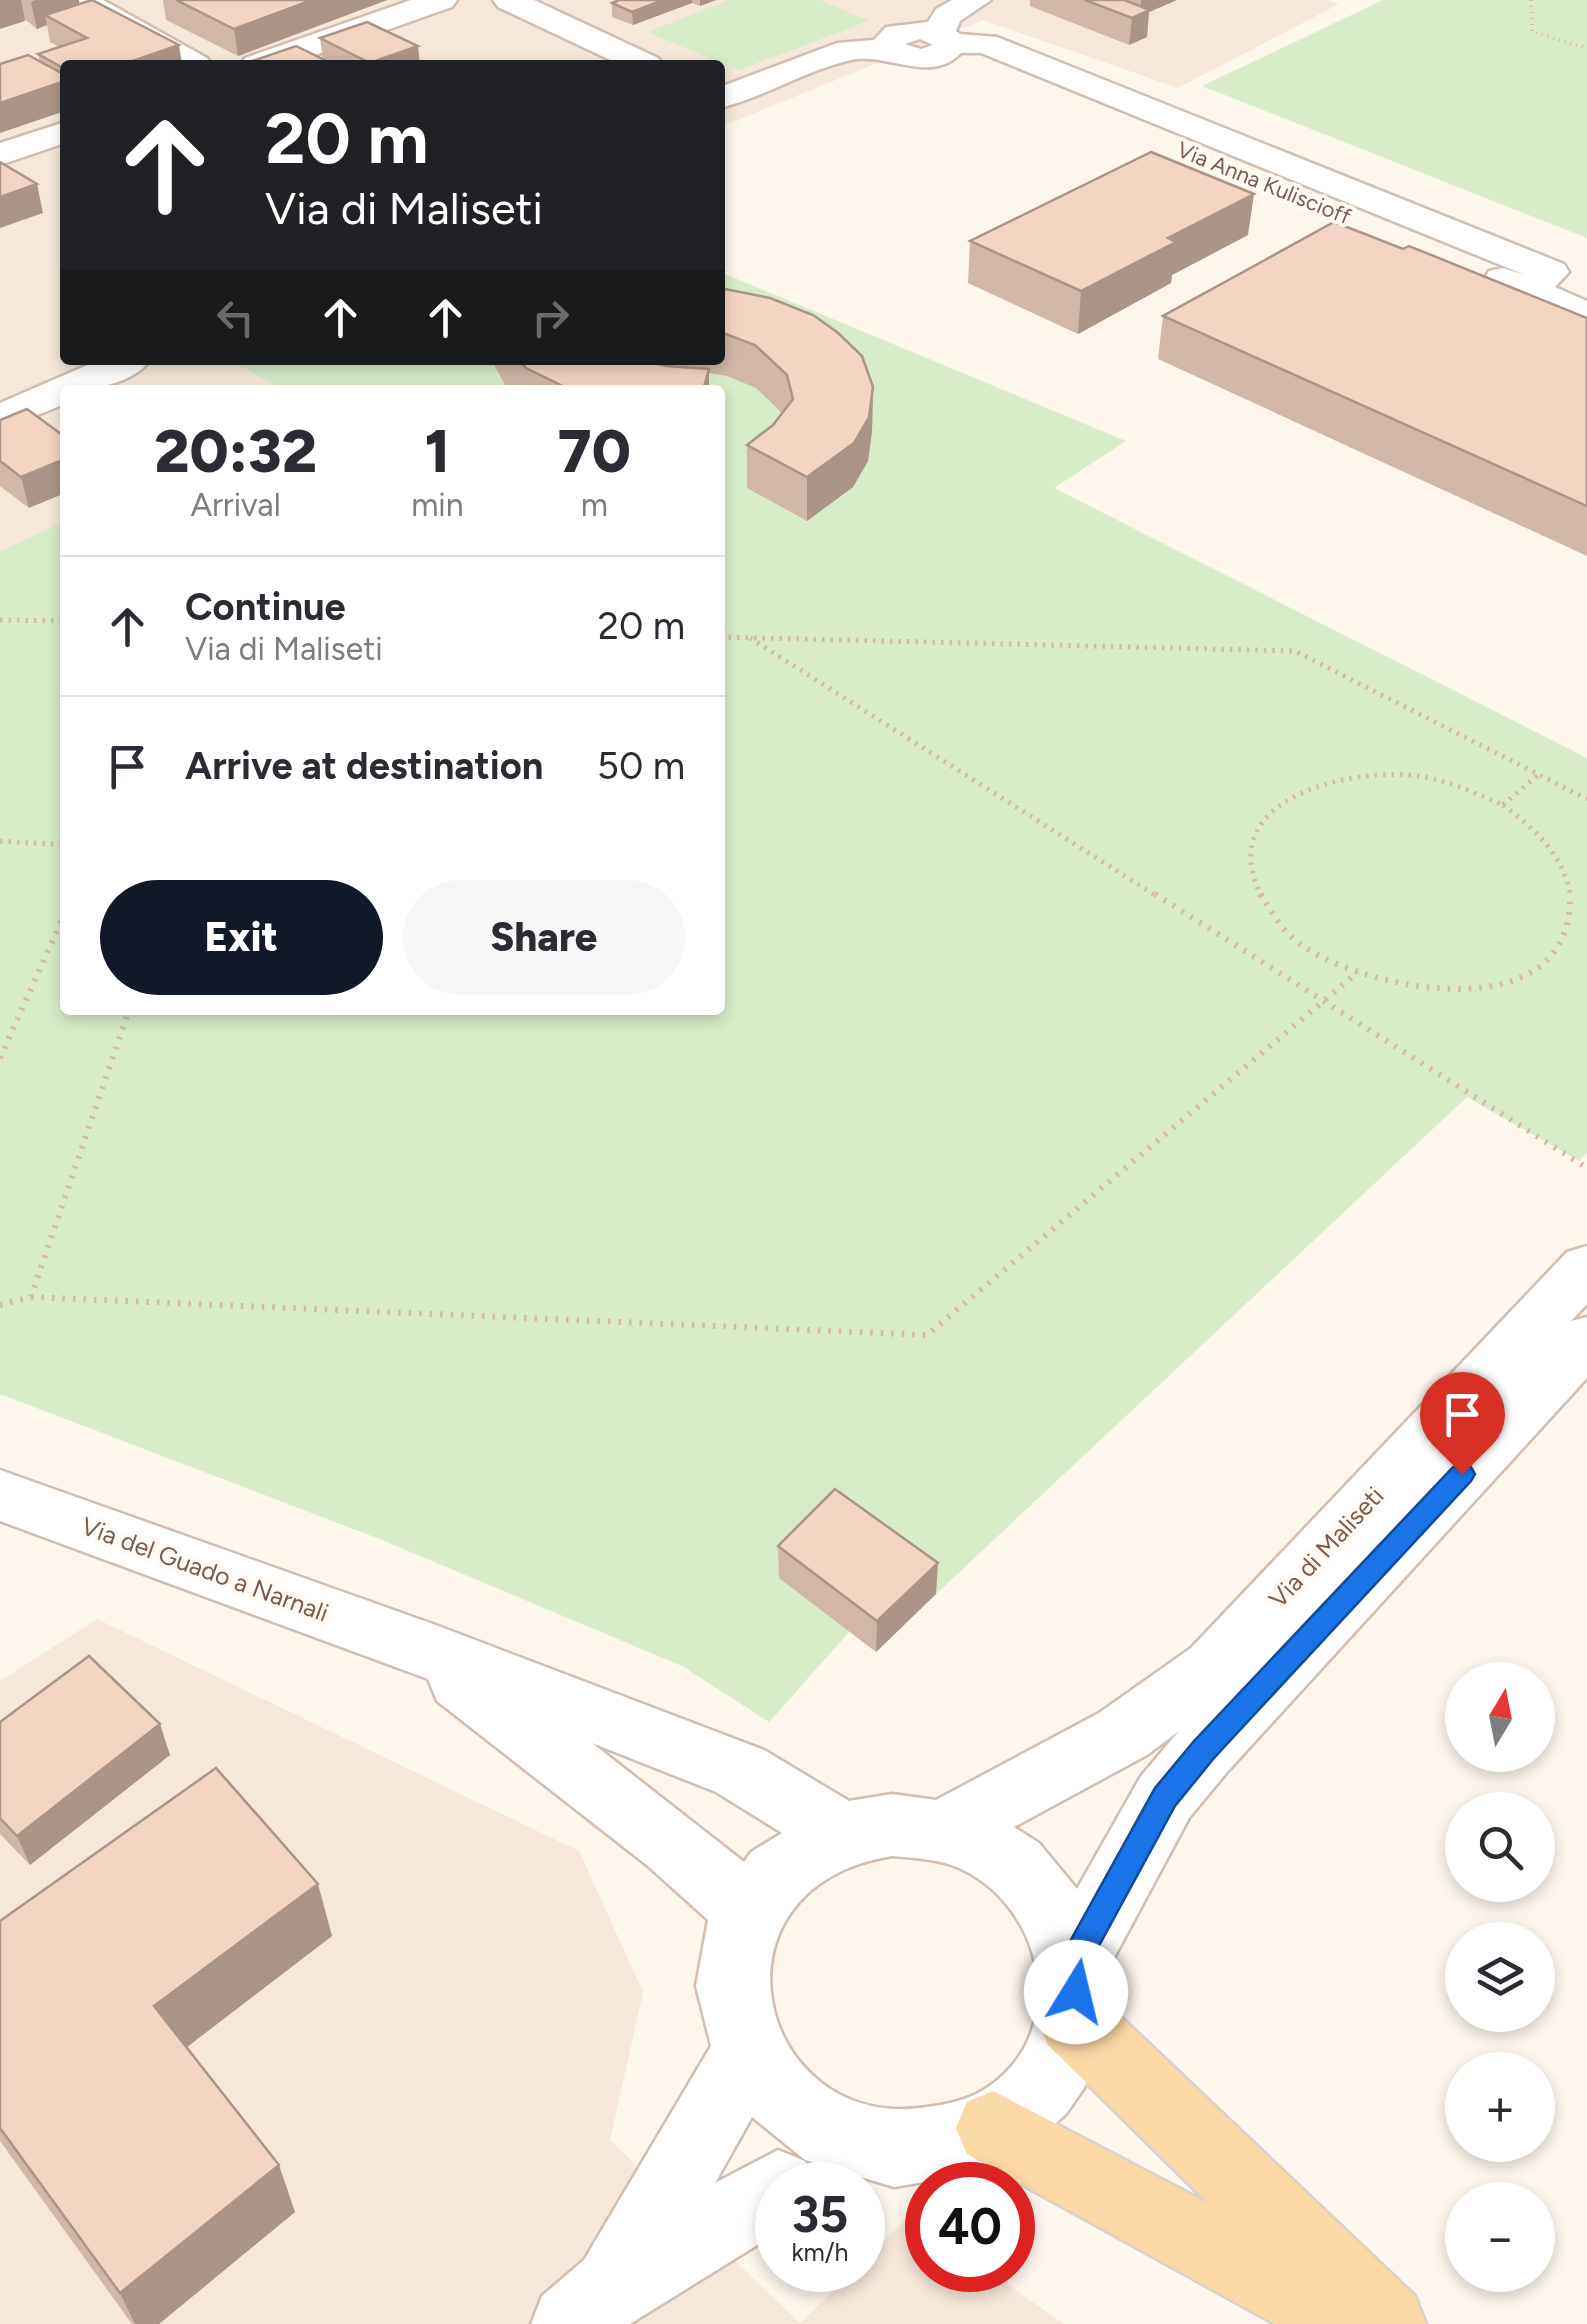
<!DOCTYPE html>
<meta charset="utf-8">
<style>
:root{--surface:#fff;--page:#f7f7f7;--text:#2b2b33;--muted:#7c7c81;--line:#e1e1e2;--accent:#111827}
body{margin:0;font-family:Figtree,sans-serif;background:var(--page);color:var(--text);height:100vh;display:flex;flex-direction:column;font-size:38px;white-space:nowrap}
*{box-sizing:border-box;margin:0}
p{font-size:32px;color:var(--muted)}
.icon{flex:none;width:55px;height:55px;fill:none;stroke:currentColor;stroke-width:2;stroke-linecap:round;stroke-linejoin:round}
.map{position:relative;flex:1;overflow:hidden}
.panel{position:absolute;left:60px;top:385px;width:665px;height:630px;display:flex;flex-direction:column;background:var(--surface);border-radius:10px;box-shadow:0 5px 15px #0003}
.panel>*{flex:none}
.hud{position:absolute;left:60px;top:60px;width:665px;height:305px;border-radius:10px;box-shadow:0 5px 15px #0003;background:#202124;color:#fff;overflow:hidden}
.needle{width:65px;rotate:10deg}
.tools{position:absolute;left:1445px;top:1662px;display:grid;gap:20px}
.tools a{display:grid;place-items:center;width:110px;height:110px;border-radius:50%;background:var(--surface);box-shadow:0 5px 15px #0003;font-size:50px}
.speed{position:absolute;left:755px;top:2162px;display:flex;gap:20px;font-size:50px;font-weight:700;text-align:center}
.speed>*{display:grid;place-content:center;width:130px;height:130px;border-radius:50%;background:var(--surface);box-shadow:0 5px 15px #0003;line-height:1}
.speed small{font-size:25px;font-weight:400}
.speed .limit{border:15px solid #d22;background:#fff;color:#111}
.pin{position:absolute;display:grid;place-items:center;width:85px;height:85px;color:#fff;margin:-102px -42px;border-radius:50% 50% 50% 0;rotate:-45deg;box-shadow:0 0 10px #0007}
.pin .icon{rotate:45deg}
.me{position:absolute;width:110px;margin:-55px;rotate:9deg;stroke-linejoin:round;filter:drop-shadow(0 0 8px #0008)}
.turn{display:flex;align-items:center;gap:35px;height:210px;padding:0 40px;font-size:45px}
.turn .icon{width:130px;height:130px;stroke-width:2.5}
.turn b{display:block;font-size:70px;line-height:85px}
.lanes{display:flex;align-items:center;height:95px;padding:0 40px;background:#0003;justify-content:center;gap:50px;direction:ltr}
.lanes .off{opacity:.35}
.eta{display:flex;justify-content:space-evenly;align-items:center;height:170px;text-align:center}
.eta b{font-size:60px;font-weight:800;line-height:70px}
.primary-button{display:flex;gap:20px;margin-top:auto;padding:20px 40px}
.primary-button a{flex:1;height:115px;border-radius:60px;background:var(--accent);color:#fff;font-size:40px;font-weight:800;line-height:115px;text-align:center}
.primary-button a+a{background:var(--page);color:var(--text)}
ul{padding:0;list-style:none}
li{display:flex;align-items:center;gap:30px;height:140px;padding:0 40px;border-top:2px solid var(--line)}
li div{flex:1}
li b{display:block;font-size:38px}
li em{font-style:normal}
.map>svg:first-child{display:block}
.residential{fill:#f5e8da}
.green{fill:#d8ecc9}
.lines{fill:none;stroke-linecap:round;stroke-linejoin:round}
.minor-casing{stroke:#d1beb0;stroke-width:5}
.major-casing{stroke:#dad1cd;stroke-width:5}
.path-far2{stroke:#d9b8a5;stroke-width:4;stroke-dasharray:1 5;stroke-linecap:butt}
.path-far1{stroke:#d9b8a5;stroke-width:5;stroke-dasharray:2.5 6;stroke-linecap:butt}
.path{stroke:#d9b8a5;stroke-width:6;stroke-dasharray:2.5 8;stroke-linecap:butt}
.minor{fill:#fff;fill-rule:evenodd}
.major{fill:#fbd9a5;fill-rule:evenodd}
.wall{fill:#d1b7a8}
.shaded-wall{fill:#aa9588}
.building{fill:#f3d5c3;stroke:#aa9588;stroke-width:2.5}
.route{fill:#1a73e8;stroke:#114b97;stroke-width:2.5}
.labels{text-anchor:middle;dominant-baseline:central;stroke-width:8;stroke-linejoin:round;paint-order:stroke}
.far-street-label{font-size:22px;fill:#7a5c4d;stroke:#fffaf3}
.street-label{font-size:25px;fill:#7a5c4d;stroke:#fffaf3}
</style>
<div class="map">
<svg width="1587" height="2324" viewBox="0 0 1587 2324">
<rect width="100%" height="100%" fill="#fdf6ec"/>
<g class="residential">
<path d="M0 0H1327L1339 4 1178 88 983 20 720 127V65H65V360H229L283 390H65V521L0 551Z"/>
<path d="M97 1619 579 1851 643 1992 610 2140 800 2323 855 2270H862L863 2262 910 2215 927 2228 928 2270H987L1064 2324H0V1681Z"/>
</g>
<g class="green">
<path d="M729 0H820L869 21 739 70 647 32Z"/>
<path d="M1383 0H1587V238L1202 86Z"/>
<path d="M720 272 1126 441 1054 488 1587 758V1152L1579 1161 1467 1097 936 1594 834 1521 850 1631 769 1722 682 1666 382 1540 0 1394V551L65 521V1010H720V390H283L229 360H720Z"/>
</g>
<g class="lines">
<g class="minor-casing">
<g id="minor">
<path d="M64 0H103L207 58 212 65H172L69 7Z"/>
<path d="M411 0H457L452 7 287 65H240L245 58Z"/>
<path d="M493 0H534L658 58 663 65H621L498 7Z"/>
<path d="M952 0H991L960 21 956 31 960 34 997 37 1564 264 1569 272 1555 287 1587 301V325L1489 287 1484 279 1489 271 1502 268 1525 275 981 53H961C931 85 887 52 851 60 806 70 765 97 720 108V87L837 43 874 40 886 27 928 22 936 9ZM920 39 933 45 921 49 905 44Z"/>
<path d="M65 122V143L0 165V143Z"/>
<path d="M99 360H150C133 384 92 390 65 390V404L0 430V403Z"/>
<path d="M1587 1246V1304L1571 1321 1587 1317V1378L1228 1771 1189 1818 1108 1969 1111 2003 1106 2034 1084 2088 1066 2114 1033 2144 966 2175 894 2187 805 2160 752 2117 715 2183 778 2150 805 2161 815 2185H778V2232L630 2324H531L542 2296 584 2260 711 2046 696 1986 708 1920 648 1866 437 1701 428 1679 0 1521V1470L433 1624 764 1750 849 1801 892 1794 936 1800 1099 1713 1191 1648 1567 1252ZM1179 1731 1141 1776 1077 1889 1039 1843 1014 1827 1147 1755ZM592 1743 716 1792 782 1833 751 1852 744 1862ZM892 1856C914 1858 939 1859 959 1868 1038 1903 1068 2015 1002 2076 979 2097 957 2103 927 2107 758 2134 696 1888 892 1856Z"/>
</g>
</g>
<g class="major-casing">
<path id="major" d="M1074 1986 1100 1997 1415 2296 1426 2324H1275L967 2154 956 2128 967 2102 993 2091 1209 2204 1048 2045 1038 2021 1048 1997Z"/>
</g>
<path class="path-far2" d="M1531 0 1532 32 1587 48"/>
<g class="path-far1">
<path d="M0 620 65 621"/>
<path d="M720 637 1295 651 1587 799"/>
<path d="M750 638 1158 897"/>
<path d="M1503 805C1536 830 1563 854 1571 897"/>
<path d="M1503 805 1538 775"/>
<path d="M0 841 65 845"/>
<path d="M1262 897C1212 802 1340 770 1408 775 1441 777 1473 792 1503 805"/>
</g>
<g class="path">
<path d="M1155 894 1587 1168"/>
<path d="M1260 894C1273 914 1284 934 1304 947 1377 994 1574 1029 1570 894"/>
<path d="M0 1058 65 913"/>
<path d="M31 1297 927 1335 1358 972"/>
<path d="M0 1305 31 1297 129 1010"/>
</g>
<use href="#minor" class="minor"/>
<use href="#major" class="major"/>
</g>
<g class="wall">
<path d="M0 0H79V4L179 45 65 65V111L40 61 38 54 59 47 50 42 47 25 37 29Z"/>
<path d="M163 0H387L238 56 166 20Z"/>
<path d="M619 0H716L700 6 692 3 633 25 612 17V3Z"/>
<path d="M1030 0H1177L1149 12 1147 37 1129 45 1030 6Z"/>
<path d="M320 38 420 65H241L323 59Z"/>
<path d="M1248 235 1172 275 1171 283 1078 334 968 283 970 241Z"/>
<path d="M1403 249 1587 318V556L1158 359 1163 316Z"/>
<path d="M720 288 873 387 872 431 868 461 853 487 807 521 747 488V445L773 425 782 413 756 388 727 376 709 373V390H508L494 365V360H640L662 365V360H720Z"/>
<path d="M27 409 29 508 0 486V420Z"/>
<path d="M778 1546 936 1594 876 1652 779 1578Z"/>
<path d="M0 1722 170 1755 30 1865 0 1834Z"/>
<path d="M0 1921 332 1936 186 2047 295 2212 159 2324H132L0 2141Z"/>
</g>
<g class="shaded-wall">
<path d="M0 0H21L25 21 0 29Z"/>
<path d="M36 0H79L81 14 45 15 47 25 37 29 31 2Z"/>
<path d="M312 0H387L238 56 234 29Z"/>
<path d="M663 0H692V3L633 25 632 12Z"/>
<path d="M700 0H716L700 6Z"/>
<path d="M1141 0H1177L1149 12 1147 37 1129 45 1132 18 1140 14Z"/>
<path d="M179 45 182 65H121Z"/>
<path d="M418 46 420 65H371L370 63Z"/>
<path d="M65 81V111L0 133V103Z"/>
<path d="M37 184 43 213 0 228V197Z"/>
<path d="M1254 194 1248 235 1172 275 1171 283 1078 334 1081 291 1168 238Z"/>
<path d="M709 369V390H703Z"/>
<path d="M873 387 872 431 868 461 853 487 807 521V477Z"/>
<path d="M65 459V493L29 508 21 477Z"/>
<path d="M938 1563 936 1594 876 1652 877 1621Z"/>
<path d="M160 1724 170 1755 30 1865 17 1836Z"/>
<path d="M318 1884 332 1936 174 2057 154 2006Z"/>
<path d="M279 2165 295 2212 159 2324H135L120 2293Z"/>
</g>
<g class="building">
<path d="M92 0 179 45 121 65H65V69L38 54 87 38 45 15Z"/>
<path d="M176 0H312L234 29Z"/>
<path d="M619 0H663L632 12 612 3Z"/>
<path d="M1085 0H1124L1150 10 1132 18Z"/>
<path d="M367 22 418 46 370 63 320 38Z"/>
<path d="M296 46 335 65H241Z"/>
<path d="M28 55 65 75V81L0 103V64Z"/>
<path d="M1151 152 1254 194 1168 238 1176 242 1081 291 970 241Z"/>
<path d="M0 162 37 184 0 197Z"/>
<path d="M1334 222 1403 249 1409 246 1587 318V506L1163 316Z"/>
<path d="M720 288 770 298 813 315 837 332 862 356 873 387 869 417 854 443 807 477 747 445 773 425 793 399 787 375 755 345 720 332Z"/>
<path d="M518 360H640L666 366 709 369 703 390H571L526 368Z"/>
<path d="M27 409 65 437V459L21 477 0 461V420Z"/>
<path d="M835 1489 938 1563 877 1621 778 1546Z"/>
<path d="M89 1656 160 1724 17 1836 0 1818V1722Z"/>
<path d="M216 1768 318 1884 154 2006 279 2165 120 2293 0 2128V1921Z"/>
</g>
<path class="route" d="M1462 1464 1471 1467 1475 1474 1471 1481 1214 1758 1175 1806 1088 1966 1091 1992 1087 2001 1076 2006 1065 2001 1058 1964 1063 1954 1155 1788 1194 1741 1453 1467Z"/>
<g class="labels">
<g class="far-street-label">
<text transform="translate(1264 183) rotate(22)">Via Anna Kuliscioff</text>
</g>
<g class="street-label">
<text transform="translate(1326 1547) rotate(-47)">Via di Maliseti</text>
<text transform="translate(205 1569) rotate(20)">Via del Guado a Narnali</text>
</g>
</g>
</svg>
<div class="tools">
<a><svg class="needle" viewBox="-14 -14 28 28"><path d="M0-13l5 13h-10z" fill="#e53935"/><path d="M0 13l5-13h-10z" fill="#7c7c81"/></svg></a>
<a><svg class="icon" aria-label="search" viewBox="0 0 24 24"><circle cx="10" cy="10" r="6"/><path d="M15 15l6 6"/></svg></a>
<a><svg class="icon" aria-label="layers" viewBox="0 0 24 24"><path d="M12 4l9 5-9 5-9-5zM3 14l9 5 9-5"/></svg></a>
<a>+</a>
<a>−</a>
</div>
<div class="speed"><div>35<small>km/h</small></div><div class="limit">40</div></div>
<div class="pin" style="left:1462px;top:1474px;background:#d93025"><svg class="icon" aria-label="arrive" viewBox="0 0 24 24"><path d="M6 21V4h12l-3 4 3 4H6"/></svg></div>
<svg class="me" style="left:1076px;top:1992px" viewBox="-20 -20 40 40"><circle r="19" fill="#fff"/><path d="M0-13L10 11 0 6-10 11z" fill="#1a73e8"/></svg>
<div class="hud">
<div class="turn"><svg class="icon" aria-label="ahead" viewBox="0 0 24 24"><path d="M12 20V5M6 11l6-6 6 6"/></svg><div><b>20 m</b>Via di Maliseti</div></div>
<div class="lanes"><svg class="icon off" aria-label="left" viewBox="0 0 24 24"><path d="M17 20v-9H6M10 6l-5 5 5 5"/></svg><svg class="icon" aria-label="ahead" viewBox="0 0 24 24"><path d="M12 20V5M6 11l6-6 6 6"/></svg><svg class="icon" aria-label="ahead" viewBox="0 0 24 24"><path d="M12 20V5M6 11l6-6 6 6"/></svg><svg class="icon off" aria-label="right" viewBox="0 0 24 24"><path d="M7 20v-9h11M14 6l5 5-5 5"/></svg></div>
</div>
<section class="panel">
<div class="eta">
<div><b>20:32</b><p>Arrival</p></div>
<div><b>1</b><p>min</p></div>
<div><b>70</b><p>m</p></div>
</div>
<ul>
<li><svg class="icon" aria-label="ahead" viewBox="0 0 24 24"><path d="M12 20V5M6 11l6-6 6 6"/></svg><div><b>Continue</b><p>Via di Maliseti</p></div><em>20 m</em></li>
<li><svg class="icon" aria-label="arrive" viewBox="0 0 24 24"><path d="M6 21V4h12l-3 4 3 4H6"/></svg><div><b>Arrive at destination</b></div><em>50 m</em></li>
</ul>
<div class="primary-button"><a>Exit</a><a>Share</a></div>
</section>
</div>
